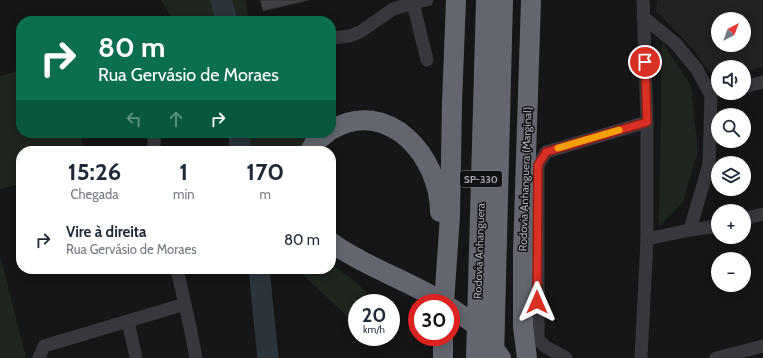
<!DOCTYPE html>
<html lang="pt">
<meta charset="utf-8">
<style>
:root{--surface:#fff;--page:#f6f6f7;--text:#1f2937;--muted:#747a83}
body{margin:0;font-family:Cabin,sans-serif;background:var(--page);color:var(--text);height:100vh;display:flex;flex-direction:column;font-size:15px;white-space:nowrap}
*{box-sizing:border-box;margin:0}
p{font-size:13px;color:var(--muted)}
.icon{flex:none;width:22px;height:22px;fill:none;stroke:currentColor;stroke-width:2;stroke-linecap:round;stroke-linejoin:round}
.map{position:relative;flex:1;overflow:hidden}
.side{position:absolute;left:16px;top:146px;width:320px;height:128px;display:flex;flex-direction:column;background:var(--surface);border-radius:16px;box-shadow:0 2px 10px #0003}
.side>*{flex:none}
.banner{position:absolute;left:16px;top:16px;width:320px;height:122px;border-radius:16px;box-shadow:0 2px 10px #0003;background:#0b6e4f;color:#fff;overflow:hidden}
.needle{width:26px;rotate:41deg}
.fabs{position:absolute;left:711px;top:12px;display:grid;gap:8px}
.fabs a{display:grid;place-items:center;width:40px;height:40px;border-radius:50%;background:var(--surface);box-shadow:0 2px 10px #0003;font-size:20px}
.speed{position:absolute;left:348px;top:294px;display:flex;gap:8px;font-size:20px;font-weight:700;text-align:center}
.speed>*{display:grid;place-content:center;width:52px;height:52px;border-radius:50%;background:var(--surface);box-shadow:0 2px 10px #0003;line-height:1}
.speed small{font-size:10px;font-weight:400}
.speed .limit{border:6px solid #d22;background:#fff;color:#111}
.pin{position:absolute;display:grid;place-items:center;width:34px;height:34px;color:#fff;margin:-17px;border:2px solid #fff;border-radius:50%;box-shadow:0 1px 4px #0007}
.me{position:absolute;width:44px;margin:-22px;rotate:0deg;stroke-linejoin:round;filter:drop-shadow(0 0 3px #0008)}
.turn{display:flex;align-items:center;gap:14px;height:84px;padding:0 16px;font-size:18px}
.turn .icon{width:52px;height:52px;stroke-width:2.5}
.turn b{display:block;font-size:28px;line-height:34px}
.lanes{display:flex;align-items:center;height:38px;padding:0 16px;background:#0003;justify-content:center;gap:20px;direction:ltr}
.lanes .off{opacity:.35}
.eta{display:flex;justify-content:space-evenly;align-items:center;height:68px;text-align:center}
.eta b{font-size:24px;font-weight:800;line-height:28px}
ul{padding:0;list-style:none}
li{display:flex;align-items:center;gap:12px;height:52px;padding:0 16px}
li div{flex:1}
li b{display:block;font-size:15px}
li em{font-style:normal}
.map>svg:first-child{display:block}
.built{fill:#222225;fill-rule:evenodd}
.green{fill:#1e261f}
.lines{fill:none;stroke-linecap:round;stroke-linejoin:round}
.river{stroke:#2c353c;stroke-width:21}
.building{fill:#404145;stroke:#303034}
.minor{stroke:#37383d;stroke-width:13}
.highway{stroke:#63666e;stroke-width:20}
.highway-bridge{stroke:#63666e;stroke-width:20}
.route-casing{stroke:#8d1f18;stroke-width:10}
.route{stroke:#d93025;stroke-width:7}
.slow{stroke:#f59e0b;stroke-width:7}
.labels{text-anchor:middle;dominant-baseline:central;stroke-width:3;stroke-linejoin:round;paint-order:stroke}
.shield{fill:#111113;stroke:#7b7e86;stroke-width:1}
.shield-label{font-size:10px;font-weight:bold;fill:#a8adb8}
.street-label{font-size:11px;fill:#a8adb8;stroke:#111113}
</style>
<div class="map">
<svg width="763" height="358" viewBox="0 0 763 358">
<rect width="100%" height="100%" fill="#161618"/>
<path class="built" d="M657 0H763V67L744 72V67H718V76L709 71 693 49 656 11ZM718 19H744V45H718Z"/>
<g class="green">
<path d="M161 0H245L250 21H186L171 17Z"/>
<path d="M662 42 691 86 698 151 683 202 659 227Z"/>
<path d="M21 70V133H79L85 151H21V184L0 189V76Z"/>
<path d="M200 133H317L301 151H249L247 137H200Z"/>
<path d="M0 255 26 358H0Z"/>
<path d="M331 263 368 293 360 303H357V308L349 318 297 269H331Z"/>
</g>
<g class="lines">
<g class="river">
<path d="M221 0 227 21"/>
<path d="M239 133 240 151"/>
<path d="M259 269 268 358"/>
</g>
</g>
<path class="building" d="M260 0H309L263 11Z"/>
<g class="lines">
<g class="minor">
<path d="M643 0 647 122V239"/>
<path d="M413 3 427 0"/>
<path d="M331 38 350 36 360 32 393 9 413 3 427 60"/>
<path d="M744 87 763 82"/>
<path d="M154 151V133"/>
<path d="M744 219 763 214"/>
<path d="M690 230 718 226"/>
<path d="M177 269 190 327 196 358"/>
<path d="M128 321 136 358"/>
<path d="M39 358 44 346 185 304"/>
<path d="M566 358 546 347 538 340V165L546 152 647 122"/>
<path d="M641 358 647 239 690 230 709 164 711 95 696 68 675 43 643 17"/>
<path d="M716 358 763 346"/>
</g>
<g class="highway">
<path d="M331 130C388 96 440 157 440 212"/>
<path d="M310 151 315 142 327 133"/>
<path d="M331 242C339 249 350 254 360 260 388 275 417 286 444 303"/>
<path d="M444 303 450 216 452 103 456 0"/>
<path d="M443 358V337"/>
<path d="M476 358 486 0"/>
<path d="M494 358 503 0"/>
<path d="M527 358 523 327V251L531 0"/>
</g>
<path class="highway-bridge" d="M451 308 476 325 501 358"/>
</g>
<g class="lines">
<g class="route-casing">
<path id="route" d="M537 302 538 165 546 152 647 122 645 62"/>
</g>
<use href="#route" class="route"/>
<path class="slow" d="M558 148 619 130"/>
</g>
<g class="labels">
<rect class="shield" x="460" y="171" width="42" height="16" rx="3"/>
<g class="shield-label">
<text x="481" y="179">SP-330</text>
</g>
<g class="street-label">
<text transform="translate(525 179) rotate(-88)">Rodovia Anhanguera (Marginal)</text>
<text transform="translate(479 251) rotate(-88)">Rodovia Anhanguera</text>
</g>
</g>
</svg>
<div class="fabs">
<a><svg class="needle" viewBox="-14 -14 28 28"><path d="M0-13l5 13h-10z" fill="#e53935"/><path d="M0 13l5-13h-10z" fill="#747a83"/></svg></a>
<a><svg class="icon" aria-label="sound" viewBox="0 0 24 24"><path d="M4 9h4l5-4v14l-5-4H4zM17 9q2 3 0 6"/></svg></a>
<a><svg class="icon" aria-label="search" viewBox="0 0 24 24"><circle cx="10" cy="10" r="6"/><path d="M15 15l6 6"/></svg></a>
<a><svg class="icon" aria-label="layers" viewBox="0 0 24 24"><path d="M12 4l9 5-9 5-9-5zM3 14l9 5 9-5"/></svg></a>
<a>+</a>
<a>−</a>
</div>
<div class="speed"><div>20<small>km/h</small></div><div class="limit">30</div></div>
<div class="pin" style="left:645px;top:62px;background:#d93025"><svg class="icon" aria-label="arrive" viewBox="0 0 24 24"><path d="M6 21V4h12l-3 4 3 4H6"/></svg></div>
<svg class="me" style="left:537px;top:302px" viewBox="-20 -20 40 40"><path d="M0-17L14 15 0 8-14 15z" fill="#d93025" stroke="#fff" stroke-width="4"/></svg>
<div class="banner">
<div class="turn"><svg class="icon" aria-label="right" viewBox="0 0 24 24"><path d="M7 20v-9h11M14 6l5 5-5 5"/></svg><div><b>80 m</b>Rua Gervásio de Moraes</div></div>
<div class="lanes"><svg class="icon off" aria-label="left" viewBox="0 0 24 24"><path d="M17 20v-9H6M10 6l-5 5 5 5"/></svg><svg class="icon off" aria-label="ahead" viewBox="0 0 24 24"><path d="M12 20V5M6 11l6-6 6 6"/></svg><svg class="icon" aria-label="right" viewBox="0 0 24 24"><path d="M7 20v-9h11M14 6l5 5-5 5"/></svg></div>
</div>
<section class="side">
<div class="eta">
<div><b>15:26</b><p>Chegada</p></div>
<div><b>1</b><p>min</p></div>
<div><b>170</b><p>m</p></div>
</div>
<ul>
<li><svg class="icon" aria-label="right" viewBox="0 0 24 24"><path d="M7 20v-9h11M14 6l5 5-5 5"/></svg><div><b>Vire à direita</b><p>Rua Gervásio de Moraes</p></div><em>80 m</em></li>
</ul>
</section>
</div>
